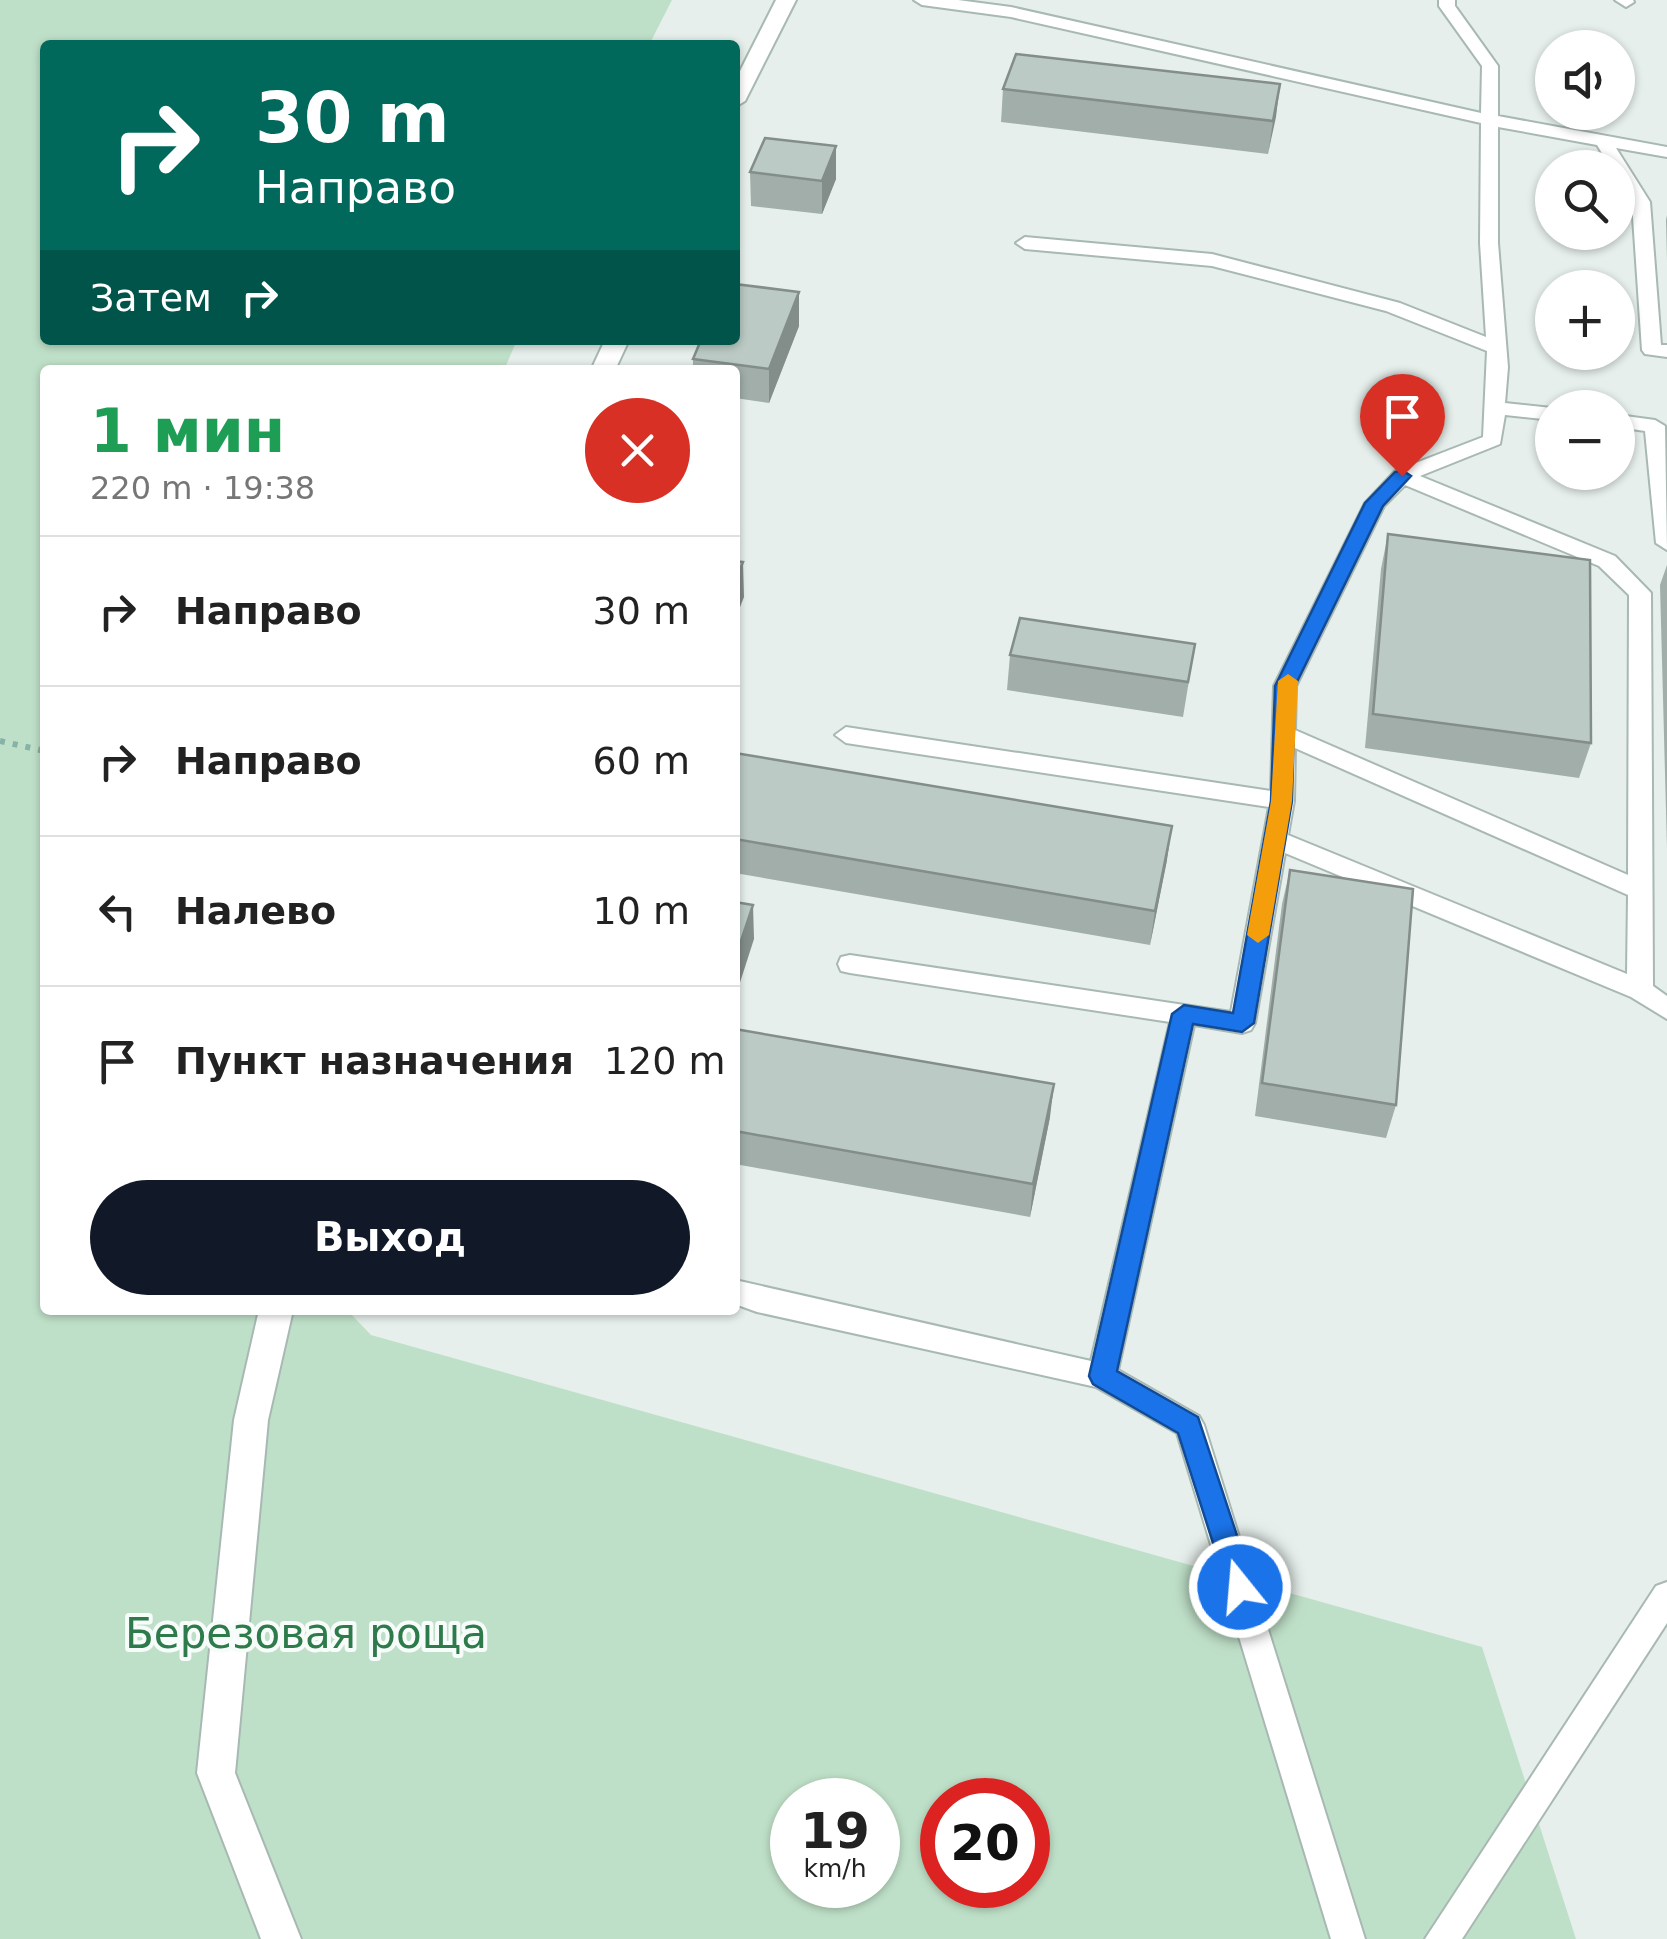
<!DOCTYPE html>
<html lang="ru">
<meta charset="utf-8">
<style>
:root{--surface:#fff;--page:#f2f2f2;--text:#222;--muted:#767676;--line:#e0e0e0;--accent:#111827}
body{margin:0;font-family:"DejaVu Sans",sans-serif;background:var(--page);color:var(--text);height:100vh;display:flex;flex-direction:column;font-size:38px;white-space:nowrap}
*{box-sizing:border-box;margin:0}
p{font-size:32px;color:var(--muted)}
.icon{flex:none;width:55px;height:55px;fill:none;stroke:currentColor;stroke-width:2;stroke-linecap:round;stroke-linejoin:round}
.map{position:relative;flex:1;overflow:hidden}
.drawer{position:absolute;left:40px;top:365px;width:700px;height:950px;display:flex;flex-direction:column;background:var(--surface);border-radius:10px;box-shadow:0 2px 8px #0004}
.drawer>*{flex:none}
.banner{position:absolute;left:40px;top:40px;width:700px;height:305px;border-radius:10px;box-shadow:0 2px 8px #0004;background:#00695c;color:#fff;overflow:hidden}
.tools{position:absolute;left:1535px;top:30px;display:grid;gap:20px}
.tools a{display:grid;place-items:center;width:100px;height:100px;border-radius:50%;background:var(--surface);box-shadow:0 2px 8px #0004;font-size:50px}
.speed{position:absolute;left:770px;top:1778px;display:flex;gap:20px;font-size:50px;font-weight:700;text-align:center}
.speed>*{display:grid;place-content:center;width:130px;height:130px;border-radius:50%;background:var(--surface);box-shadow:0 2px 8px #0004;line-height:1}
.speed small{font-size:25px;font-weight:400}
.speed .limit{border:15px solid #d22;background:#fff;color:#111}
.pin{position:absolute;display:grid;place-items:center;width:85px;height:85px;color:#fff;margin:-102px -42px;border-radius:50% 50% 50% 0;rotate:-45deg;box-shadow:0 0 10px #0007}
.pin .icon{rotate:45deg}
.me{position:absolute;width:110px;margin:-55px;rotate:343deg;stroke-linejoin:round;filter:drop-shadow(0 0 8px #0008)}
.turn{display:flex;align-items:center;gap:35px;height:210px;padding:0 50px;font-size:45px}
.turn .icon{width:130px;height:130px;stroke-width:2.5}
.turn b{display:block;font-size:70px;line-height:85px}
.then{display:flex;align-items:center;height:95px;padding:0 50px;background:#0003;gap:20px;font-size:38px}
.round{display:grid;place-items:center;flex:none;width:105px;height:105px;border-radius:52px;background:var(--page)}
.overview{display:flex;align-items:center;justify-content:space-between;height:170px;padding:0 50px}
h1{font-size:60px;font-weight:600;line-height:75px;color:#1e9e55}
.button{display:flex;gap:20px;margin-top:auto;padding:20px 50px}
.button a{flex:1;height:115px;border-radius:60px;background:var(--accent);color:#fff;font-size:40px;font-weight:600;line-height:115px;text-align:center}
ul{padding:0;list-style:none}
li{display:flex;align-items:center;gap:30px;height:150px;padding:0 50px;border-top:2px solid var(--line)}
li div{flex:1}
li b{display:block;font-size:38px}
li em{font-style:normal}
.map>svg:first-child{display:block}
.green{fill:#bfe0c8;fill-rule:evenodd}
.lines{fill:none;stroke-linecap:round;stroke-linejoin:round}
.service-casing{stroke:#a8b8b2;stroke-width:4}
.minor-casing{stroke:#a8b8b2;stroke-width:4}
.path{stroke:#86b3a5;stroke-width:6;stroke-dasharray:5 8;stroke-linecap:butt}
.service{fill:#fff;fill-rule:evenodd}
.minor{fill:#fff;fill-rule:evenodd}
.wall{fill:#a1aea9}
.shaded-wall{fill:#838d89}
.building{fill:#bbcac4;stroke:#838d89;stroke-width:2.5}
.route{fill:#1a73e8;stroke:#114b97;stroke-width:2.5}
.slow{fill:#f59e0b}
.labels{text-anchor:middle;dominant-baseline:central;stroke-width:8;stroke-linejoin:round;paint-order:stroke}
.near-park-label{font-size:42px;fill:#2d7a4b;stroke:#f7fbf9}
</style>
<div class="map">
<svg width="1667" height="1939" viewBox="0 0 1667 1939">
<rect width="100%" height="100%" fill="#e6efeb"/>
<path class="green" d="M0 0H672L649 45H45V340H517L504 370H45V1310H347L371 1335 1482 1647 1576 1939H0ZM792 1800H878V1885H792ZM942 1800H1028V1885H942Z"/>
<g class="lines">
<g class="service-casing">
<g id="service">
<path d="M914 0H958L1011 7 1481 113 1482 66 1439 6V0H1455V6L1498 66V116L1667 147V157L1616 148 1650 202 1661 345H1667V357L1645 354 1642 350 1632 202 1618 178V168H1611L1597 145 1498 127V243L1508 367 1505 403 1552 408V420L1505 415 1500 444 1420 476 1615 556 1651 593 1653 986 1667 996V1019L1631 997 1285 853 1255 1023 1251 1030 1242 1033 1194 1025 1118 1370 1199 1416 1204 1425 1365 1939H1331L1177 1433 1096 1387 757 1312 735 1304V1280L1091 1361 1170 1022 850 973 841 971 838 964 841 957 850 955 1231 1012 1269 807 846 743 835 735 846 727 1271 791 1274 686 1365 503 1395 471 1483 437 1487 351 1386 311 1212 266 1025 249 1016 243 1025 237 1212 254 1400 303 1486 337 1480 243 1481 123 1011 17 922 5ZM1405 485 1599 566 1629 595 1628 875 1295 730 1296 686 1384 506ZM1295 748 1628 895 1627 974 1288 835 1294 801Z"/>
<path d="M1615 0H1633L1634 2 1626 7Z"/>
<path d="M1618 415 1655 420 1665 426 1667 550 1656 543 1645 431 1618 427Z"/>
<path d="M1667 1582V1623L1462 1939H1425L1656 1586Z"/>
</g>
</g>
<g class="minor-casing">
<g id="minor">
<path d="M776 0H796L745 101 735 107V81Z"/>
<path d="M605 340H629L615 370H591Z"/>
<path d="M259 1310H293L268 1420 235 1773 301 1939H261L197 1773 234 1420Z"/>
</g>
</g>
<path class="path" d="M0 741 45 751"/>
<use href="#service" class="service"/>
<use href="#minor" class="minor"/>
</g>
<g class="wall">
<path d="M1280 84 1268 154 1001 122 1003 89Z"/>
<path d="M750 172 836 179 822 214 751 206Z"/>
<path d="M1667 215V260L1666 220Z"/>
<path d="M799 326 769 403 735 398V370H693V359Z"/>
<path d="M1388 534 1591 743 1579 778 1365 748 1381 569Z"/>
<path d="M1667 565V848L1660 585Z"/>
<path d="M1195 644 1183 717 1007 690 1010 655Z"/>
<path d="M735 753 1167 860 1150 945 735 873Z"/>
<path d="M1290 870 1396 1105 1386 1138 1255 1116 1282 904Z"/>
<path d="M735 1029 1050 1117 1030 1217 735 1164Z"/>
</g>
<g class="shaded-wall">
<path d="M1280 84 1276 117 1268 154 1273 121Z"/>
<path d="M836 146V179L822 214V181Z"/>
<path d="M799 292V326L769 403V369Z"/>
<path d="M743 562 744 597 735 620V582Z"/>
<path d="M1172 826 1167 860 1150 945 1155 911Z"/>
<path d="M753 905 754 939 735 998V959Z"/>
<path d="M1054 1084 1050 1117 1030 1217 1033 1184Z"/>
</g>
<g class="building">
<path d="M1016 54 1280 84 1273 121 1003 89Z"/>
<path d="M765 138 836 146 822 181 750 172Z"/>
<path d="M735 284 799 292 769 369 693 359 701 340H735Z"/>
<path d="M1388 534 1590 560 1591 743 1373 714Z"/>
<path d="M735 561 743 562 735 582Z"/>
<path d="M1020 618 1195 644 1188 682 1010 655Z"/>
<path d="M735 753 1172 826 1155 911 735 839Z"/>
<path d="M1290 870 1413 889 1396 1105 1262 1083Z"/>
<path d="M735 902 753 905 735 959Z"/>
<path d="M735 1029 1054 1084 1033 1184 735 1131Z"/>
</g>
<path class="route" d="M1402 470 1411 476 1383 506 1295 686 1292 801 1254 1023 1242 1032 1193 1024 1117 1371 1198 1417 1254 1587 1250 1596 1240 1600 1231 1596 1227 1587 1178 1433 1093 1384 1089 1376 1172 1014 1184 1005 1233 1013 1271 801 1275 686 1365 503 1395 472Z"/>
<path class="slow" d="M1288 674 1298 681 1292 801 1269 935 1258 943 1247 935 1271 801 1278 681Z"/>
<g class="labels">
<g class="near-park-label">
<text x="306" y="1633">Березовая роща</text>
</g>
</g>
</svg>
<div class="tools">
<a><svg class="icon" aria-label="sound" viewBox="0 0 24 24"><path d="M4 9h4l5-4v14l-5-4H4zM17 9q2 3 0 6"/></svg></a>
<a><svg class="icon" aria-label="search" viewBox="0 0 24 24"><circle cx="10" cy="10" r="6"/><path d="M15 15l6 6"/></svg></a>
<a>+</a>
<a>−</a>
</div>
<div class="speed"><div>19<small>km/h</small></div><div class="limit">20</div></div>
<div class="pin" style="left:1402px;top:476px;background:#d93025"><svg class="icon" aria-label="arrive" viewBox="0 0 24 24"><path d="M6 21V4h12l-3 4 3 4H6"/></svg></div>
<svg class="me" style="left:1240px;top:1587px" viewBox="-20 -20 40 40"><circle r="17" fill="#1a73e8" stroke="#fff" stroke-width="3"/><path d="M0-11L8 9 0 5-8 9z" fill="#fff"/></svg>
<div class="banner">
<div class="turn"><svg class="icon" aria-label="right" viewBox="0 0 24 24"><path d="M7 20v-9h11M14 6l5 5-5 5"/></svg><div><b>30 m</b>Направо</div></div>
<div class="then">Затем<svg class="icon" aria-label="right" viewBox="0 0 24 24"><path d="M7 20v-9h11M14 6l5 5-5 5"/></svg></div>
</div>
<section class="drawer">
<div class="overview"><div><h1>1 мин</h1><p>220 m · 19:38</p></div><a class="round" style="background:#d93025;color:#fff"><svg class="icon" aria-label="close" viewBox="0 0 24 24"><path d="M6 6l12 12M18 6L6 18"/></svg></a></div>
<ul>
<li><svg class="icon" aria-label="right" viewBox="0 0 24 24"><path d="M7 20v-9h11M14 6l5 5-5 5"/></svg><div><b>Направо</b></div><em>30 m</em></li>
<li><svg class="icon" aria-label="right" viewBox="0 0 24 24"><path d="M7 20v-9h11M14 6l5 5-5 5"/></svg><div><b>Направо</b></div><em>60 m</em></li>
<li><svg class="icon" aria-label="left" viewBox="0 0 24 24"><path d="M17 20v-9H6M10 6l-5 5 5 5"/></svg><div><b>Налево</b></div><em>10 m</em></li>
<li><svg class="icon" aria-label="arrive" viewBox="0 0 24 24"><path d="M6 21V4h12l-3 4 3 4H6"/></svg><div><b>Пункт назначения</b></div><em>120 m</em></li>
</ul>
<div class="button"><a>Выход</a></div>
</section>
</div>
